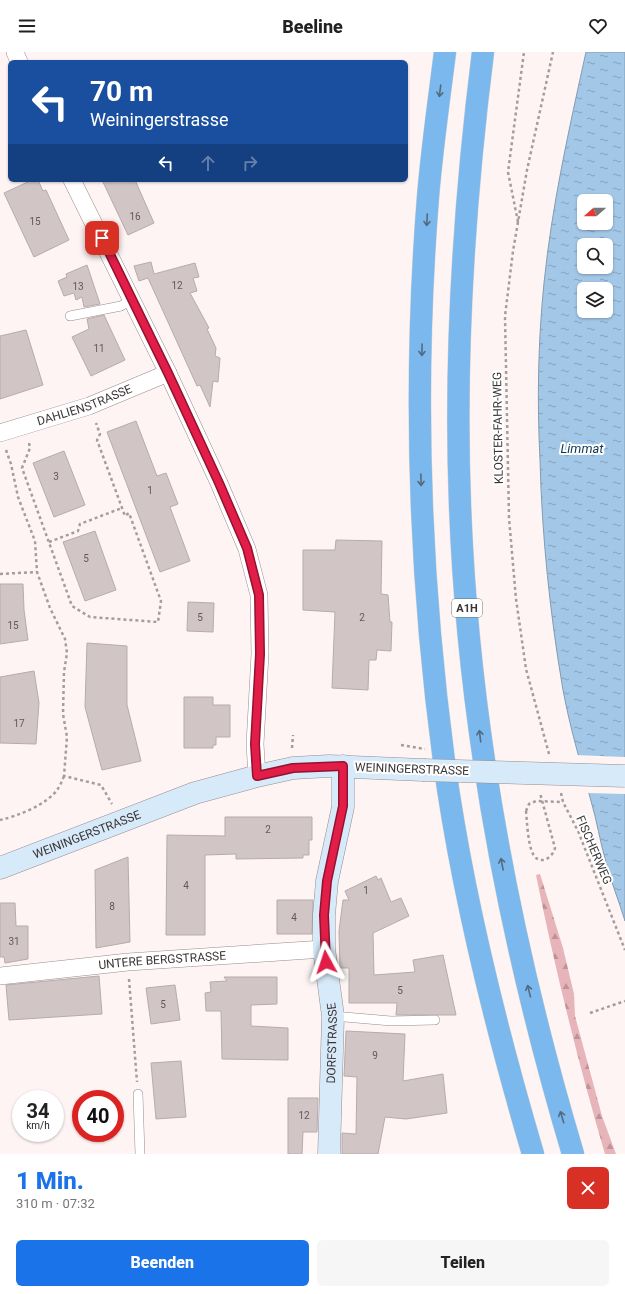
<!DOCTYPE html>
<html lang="de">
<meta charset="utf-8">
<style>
:root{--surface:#fff;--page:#f6f6f6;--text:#222;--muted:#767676;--accent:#1a73e8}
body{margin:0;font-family:Roboto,sans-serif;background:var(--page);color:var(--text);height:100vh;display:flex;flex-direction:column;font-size:15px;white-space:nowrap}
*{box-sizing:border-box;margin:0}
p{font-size:13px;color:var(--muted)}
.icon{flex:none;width:22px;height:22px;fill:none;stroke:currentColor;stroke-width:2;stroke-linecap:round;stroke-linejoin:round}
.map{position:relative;height:1102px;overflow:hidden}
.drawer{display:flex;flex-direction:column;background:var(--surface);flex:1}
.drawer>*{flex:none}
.guide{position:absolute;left:8px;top:8px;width:400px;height:122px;border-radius:6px;box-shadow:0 1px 3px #0004;background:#1a4fa0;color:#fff;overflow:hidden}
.needle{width:26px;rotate:249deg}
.buttons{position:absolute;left:577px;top:142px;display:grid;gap:8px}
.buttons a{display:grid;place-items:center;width:36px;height:36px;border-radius:6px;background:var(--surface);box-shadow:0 1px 3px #0004;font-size:20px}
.speed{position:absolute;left:12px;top:1038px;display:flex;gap:8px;font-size:20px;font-weight:700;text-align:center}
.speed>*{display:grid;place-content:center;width:52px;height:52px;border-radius:50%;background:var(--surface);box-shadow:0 1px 3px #0004;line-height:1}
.speed small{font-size:10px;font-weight:400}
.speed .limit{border:6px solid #d22;background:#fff;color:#111}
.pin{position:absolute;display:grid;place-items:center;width:34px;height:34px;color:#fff;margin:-17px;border-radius:8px;box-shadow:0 2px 6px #0006}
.me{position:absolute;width:44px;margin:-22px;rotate:355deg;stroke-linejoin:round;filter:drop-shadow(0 0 3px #0008)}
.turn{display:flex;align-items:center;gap:14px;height:84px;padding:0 16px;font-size:18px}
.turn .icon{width:52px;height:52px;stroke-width:2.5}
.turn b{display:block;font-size:28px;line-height:34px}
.lanes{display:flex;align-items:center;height:38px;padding:0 16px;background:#0003;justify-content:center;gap:20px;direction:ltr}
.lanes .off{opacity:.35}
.round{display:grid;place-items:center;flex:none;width:42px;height:42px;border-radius:6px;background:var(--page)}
.overview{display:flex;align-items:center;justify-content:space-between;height:68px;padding:0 16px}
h1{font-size:24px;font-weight:800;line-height:30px;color:var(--accent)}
.cta{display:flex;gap:8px;margin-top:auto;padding:8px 16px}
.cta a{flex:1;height:46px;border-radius:6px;background:var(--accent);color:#fff;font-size:16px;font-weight:800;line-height:46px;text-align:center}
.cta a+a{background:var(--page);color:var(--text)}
header{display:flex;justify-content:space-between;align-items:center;height:52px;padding:0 16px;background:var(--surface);font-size:18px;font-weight:800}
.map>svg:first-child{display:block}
.forest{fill:url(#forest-firs)}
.water{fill:url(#water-ripples);stroke:#839cb2;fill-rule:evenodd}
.pier{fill:#fef4f4}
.building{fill:#d1c5c6;stroke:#b7abac}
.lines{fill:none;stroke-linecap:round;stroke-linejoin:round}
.lane-casing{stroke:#988c8d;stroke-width:10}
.street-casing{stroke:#988c8d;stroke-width:18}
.secondary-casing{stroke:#988c8d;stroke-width:23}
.highway-casing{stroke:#d4d3d3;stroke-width:23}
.path{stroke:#a59d9d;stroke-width:2.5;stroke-dasharray:3 3;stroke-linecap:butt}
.lane{stroke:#fff;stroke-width:9}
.street{stroke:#fff;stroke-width:17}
.secondary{stroke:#d7eafa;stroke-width:22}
.highway{stroke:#7ab8ed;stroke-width:22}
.secondary-bridge-casing{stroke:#988c8d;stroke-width:23;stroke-linecap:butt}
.path-bridge{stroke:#a59d9d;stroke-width:2.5;stroke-dasharray:3 3;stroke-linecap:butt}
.secondary-bridge{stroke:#d7eafa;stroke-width:22}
.oneway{stroke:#546a7f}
.route-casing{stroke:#92132f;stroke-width:10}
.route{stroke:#e11d48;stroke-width:7}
.labels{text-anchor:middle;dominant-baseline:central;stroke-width:4;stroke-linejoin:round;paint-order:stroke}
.number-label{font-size:10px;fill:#605a5a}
.shield{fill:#fff;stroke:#767272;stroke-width:1}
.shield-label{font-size:11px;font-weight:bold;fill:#3b3636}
.street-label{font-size:12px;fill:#3b3636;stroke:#fff}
.water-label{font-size:13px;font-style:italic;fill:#0b3655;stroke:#fff}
</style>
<header><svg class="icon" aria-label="menu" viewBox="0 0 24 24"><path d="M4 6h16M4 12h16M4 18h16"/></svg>Beeline<svg class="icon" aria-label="heart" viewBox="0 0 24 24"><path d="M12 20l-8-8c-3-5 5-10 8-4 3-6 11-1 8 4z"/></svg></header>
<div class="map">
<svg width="625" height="1102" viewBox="0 0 625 1102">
<defs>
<pattern id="forest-firs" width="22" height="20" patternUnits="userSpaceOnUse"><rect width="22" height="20" fill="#e7b4b9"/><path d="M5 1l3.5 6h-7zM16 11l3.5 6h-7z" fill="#bc9397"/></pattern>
<pattern id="water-ripples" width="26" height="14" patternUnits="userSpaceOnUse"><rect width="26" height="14" fill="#a2c7e7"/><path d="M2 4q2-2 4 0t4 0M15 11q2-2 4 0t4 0" fill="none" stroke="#85a2bc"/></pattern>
</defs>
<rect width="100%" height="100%" fill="#fef4f4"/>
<path class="forest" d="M540 822 563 896 574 942 575 964 602 1064 616 1102H605C578 1010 555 917 536 823Z"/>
<path class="water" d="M586 0H625V869C619 849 611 830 606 810 600 790 597 769 591 749 581 712 570 676 563 638 550 562 542 485 540 408 537 349 538 290 544 231 552 153 569 77 586 0ZM584 149H606V171H584ZM584 193H606V215H584ZM584 237H606V259H584Z"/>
<path class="pier" d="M575 703 625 705V742L586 741Z"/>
<g class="building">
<path d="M32 128H38L43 139 46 138 69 188 34 205 4 141Z"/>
<path d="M102 128H135L154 171 128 183Z"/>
<path d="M151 210 154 222 195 211 199 225 193 226 197 239 190 241 209 276 207 277 216 296 215 304 220 306 218 330 213 329 210 355 200 333 197 334 148 226 139 229 134 214Z"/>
<path d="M87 213 100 252 84 255 82 245 76 248 74 241 64 244 58 229 67 225 66 222Z"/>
<path d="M104 263 125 308 91 324 72 285 89 277 87 267Z"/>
<path d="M26 278 43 333 0 347V284Z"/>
<path d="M136 369 157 424 166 421 178 452 170 455 190 509 160 520 107 380Z"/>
<path d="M64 399 85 453 54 465 33 411Z"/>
<path d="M95 479 116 538 85 549 63 490Z"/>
<path d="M336 488 382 489 381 542 388 543 390 570H392L391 599 377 598 376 608H369L368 638 332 636 335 560 303 558V498H335Z"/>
<path d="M0 532H23L24 558 28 588 0 592Z"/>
<path d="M188 550 214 551 213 580 187 579Z"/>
<path d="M87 591 127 594V653L141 709 102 718 85 655Z"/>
<path d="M34 619 39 651 36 692 0 691V625Z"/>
<path d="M184 645H213V653H230V685H216V693H213V696H184Z"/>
<path d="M225 765H312V788H309V803H303V806L236 807V802L205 803V883H166L167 783 225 784Z"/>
<path d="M128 805 130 890 96 896 95 818Z"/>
<path d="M376 824 378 828 381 826 391 850 401 846 409 864 373 881 374 923 415 920 413 908 443 903 456 963H396L397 951H349V916H340L339 879 343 848H349L345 839Z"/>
<path d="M277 848H313L312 882H277Z"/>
<path d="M0 851H15L16 874H28V907L5 911 4 905H0Z"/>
<path d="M99 924 102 962 9 968 6 933Z"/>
<path d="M224 925H277V952L251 953V974L288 976V1008L222 1007 221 959H206L205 941 211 940 210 930 227 929Z"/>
<path d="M175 933 180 968 151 972 146 936Z"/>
<path d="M346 979 405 982 403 1029 443 1022 447 1061 406 1067 385 1065 378 1102H342V1081L356 1082 357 1025 344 1024Z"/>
<path d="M181 1009 186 1065 156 1067 151 1011Z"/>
<path d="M288 1046H318L317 1080H303L302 1102H288Z"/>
</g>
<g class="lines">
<g class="lane-casing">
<g id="lane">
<path d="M70 264 121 254 131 248"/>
<path d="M333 964 391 969 435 968"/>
<path d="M138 1042 140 1102"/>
</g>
</g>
<g class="street-casing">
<g id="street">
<path d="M15 0 19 10"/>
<path d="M72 128 168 321 219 431 247 497 259 543 260 602 255 692 257 724"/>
<path id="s1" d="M0 381 89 354 168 321"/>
<path id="s2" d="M0 924 128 910 324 897"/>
</g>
</g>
<g class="secondary-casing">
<g id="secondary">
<path id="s3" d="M0 816 195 741 257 724 293 716 329 714 423 718"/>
<path id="s4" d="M329 1102 333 964 324 897V863L327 829 343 755V714"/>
</g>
</g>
<g class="highway-casing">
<g id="highway">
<path d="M445 0C439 48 432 96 428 145 413 333 419 522 444 709 462 842 495 973 533 1102"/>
<path d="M483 0C464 151 454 300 460 453 468 673 510 891 573 1102"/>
</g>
</g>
<g class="path">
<path d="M518 170 508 120 524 0"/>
<path d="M29 391 30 396 22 416 72 554 90 565 158 570 161 549 129 461 125 464 97 388 100 382 96 371"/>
<path d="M6 398 11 412 18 445 35 489 37 520 50 556 65 587 67 601 64 620 63 662 67 685 64 724 101 733 112 752"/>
<path d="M49 490 78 479 80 472 122 456"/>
<path d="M0 522 37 520"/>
<path d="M292 696 293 683"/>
<path d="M549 702 526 617 516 547 509 466 505 264 513 199 527 118 553 0"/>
<path d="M561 741 563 750 578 779 625 898"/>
<path d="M526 759 529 752 536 749 563 750"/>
<path d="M0 768C18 764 46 753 57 738 60 734 62 729 64 724"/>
<path d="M129 927 137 1030"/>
<path d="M590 961 625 949"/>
</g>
<use href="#lane" class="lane"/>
<use href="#street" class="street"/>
<use href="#secondary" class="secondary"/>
<use href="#highway" class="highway"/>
<g class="secondary-bridge-casing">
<path id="secondary-bridge" d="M423 718 625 724"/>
</g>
<g class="path-bridge">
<path d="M401 693 425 697"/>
<path d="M526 759C527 769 528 800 536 806 544 812 553 804 555 796L540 741"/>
</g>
<use href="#secondary-bridge" class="secondary-bridge"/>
</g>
<defs><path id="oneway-shaft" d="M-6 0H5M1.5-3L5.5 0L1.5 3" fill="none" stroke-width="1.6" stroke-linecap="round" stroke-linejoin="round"/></defs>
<g class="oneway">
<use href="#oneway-shaft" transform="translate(440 39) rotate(97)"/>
<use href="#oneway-shaft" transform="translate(427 168) rotate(93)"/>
<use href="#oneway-shaft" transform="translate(422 298) rotate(91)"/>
<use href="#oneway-shaft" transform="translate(421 428) rotate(89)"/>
<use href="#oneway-shaft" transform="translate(480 684) rotate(-97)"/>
<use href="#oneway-shaft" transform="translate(502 812) rotate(-101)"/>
<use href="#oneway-shaft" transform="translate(529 939) rotate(-104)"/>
<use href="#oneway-shaft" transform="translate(562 1065) rotate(-107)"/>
</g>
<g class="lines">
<g class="route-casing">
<path id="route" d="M102 186 168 321 219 431 247 496 259 543 260 602 255 692 257 724 293 716 343 714V754L327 829 324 863 326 910"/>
</g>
<use href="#route" class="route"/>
</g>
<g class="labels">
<g class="number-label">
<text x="135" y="164">16</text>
<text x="35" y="169">15</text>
<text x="177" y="233">12</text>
<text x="78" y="234">13</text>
<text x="99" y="296">11</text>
<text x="56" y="424">3</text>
<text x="150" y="438">1</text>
<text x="86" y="506">5</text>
<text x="200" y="565">5</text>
<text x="362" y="565">2</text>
<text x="13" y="573">15</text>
<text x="19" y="671">17</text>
<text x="268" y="777">2</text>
<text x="186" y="833">4</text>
<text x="366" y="838">1</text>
<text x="112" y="854">8</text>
<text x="294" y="865">4</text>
<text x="14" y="889">31</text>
<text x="400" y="938">5</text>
<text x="163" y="952">5</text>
<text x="375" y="1003">9</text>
<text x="304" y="1063">12</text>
</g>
<rect class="shield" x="452" y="547" width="30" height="18" rx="3"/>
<g class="shield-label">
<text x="467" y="556">A1H</text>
</g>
<g class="street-label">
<text stroke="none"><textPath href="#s1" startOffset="89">DAHLIENSTRASSE</textPath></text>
<text transform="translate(498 376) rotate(-91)">KLOSTER-FAHR-WEG</text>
<text transform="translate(412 717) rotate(2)">WEININGERSTRASSE</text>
<text stroke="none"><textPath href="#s3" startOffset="93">WEININGERSTRASSE</textPath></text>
<text transform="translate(594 798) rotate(67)">FISCHERWEG</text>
<text stroke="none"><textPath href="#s2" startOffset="163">UNTERE BERGSTRASSE</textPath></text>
<text stroke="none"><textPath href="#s4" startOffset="111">DORFSTRASSE</textPath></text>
</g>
<g class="water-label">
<text x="582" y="396">Limmat</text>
</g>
</g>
</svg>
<div class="buttons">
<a><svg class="needle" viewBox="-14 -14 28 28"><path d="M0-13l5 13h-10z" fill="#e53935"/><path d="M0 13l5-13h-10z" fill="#767676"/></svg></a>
<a><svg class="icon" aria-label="search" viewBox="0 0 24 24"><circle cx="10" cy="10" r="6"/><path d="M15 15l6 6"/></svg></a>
<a><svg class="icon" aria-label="layers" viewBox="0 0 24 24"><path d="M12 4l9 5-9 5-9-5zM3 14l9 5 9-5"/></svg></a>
</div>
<div class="speed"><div>34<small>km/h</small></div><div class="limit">40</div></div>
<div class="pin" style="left:102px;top:186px;background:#d93025"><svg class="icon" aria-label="arrive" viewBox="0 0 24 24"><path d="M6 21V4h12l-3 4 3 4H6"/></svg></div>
<svg class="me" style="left:326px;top:910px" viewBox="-20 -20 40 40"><path d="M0-17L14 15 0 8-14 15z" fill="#e11d48" stroke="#fff" stroke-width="4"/></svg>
<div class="guide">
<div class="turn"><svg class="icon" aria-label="left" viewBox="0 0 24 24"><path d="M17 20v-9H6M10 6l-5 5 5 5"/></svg><div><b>70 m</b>Weiningerstrasse</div></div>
<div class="lanes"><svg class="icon" aria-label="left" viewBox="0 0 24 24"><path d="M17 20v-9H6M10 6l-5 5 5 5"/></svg><svg class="icon off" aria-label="ahead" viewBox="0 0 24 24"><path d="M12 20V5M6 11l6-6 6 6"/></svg><svg class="icon off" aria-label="right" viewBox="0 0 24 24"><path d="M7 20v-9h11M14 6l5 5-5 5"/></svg></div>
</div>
</div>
<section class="drawer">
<div class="overview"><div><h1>1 Min.</h1><p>310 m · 07:32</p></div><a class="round" style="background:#d93025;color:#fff"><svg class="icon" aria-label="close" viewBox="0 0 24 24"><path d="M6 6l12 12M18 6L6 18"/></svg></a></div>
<div class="cta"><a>Beenden</a><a>Teilen</a></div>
</section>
